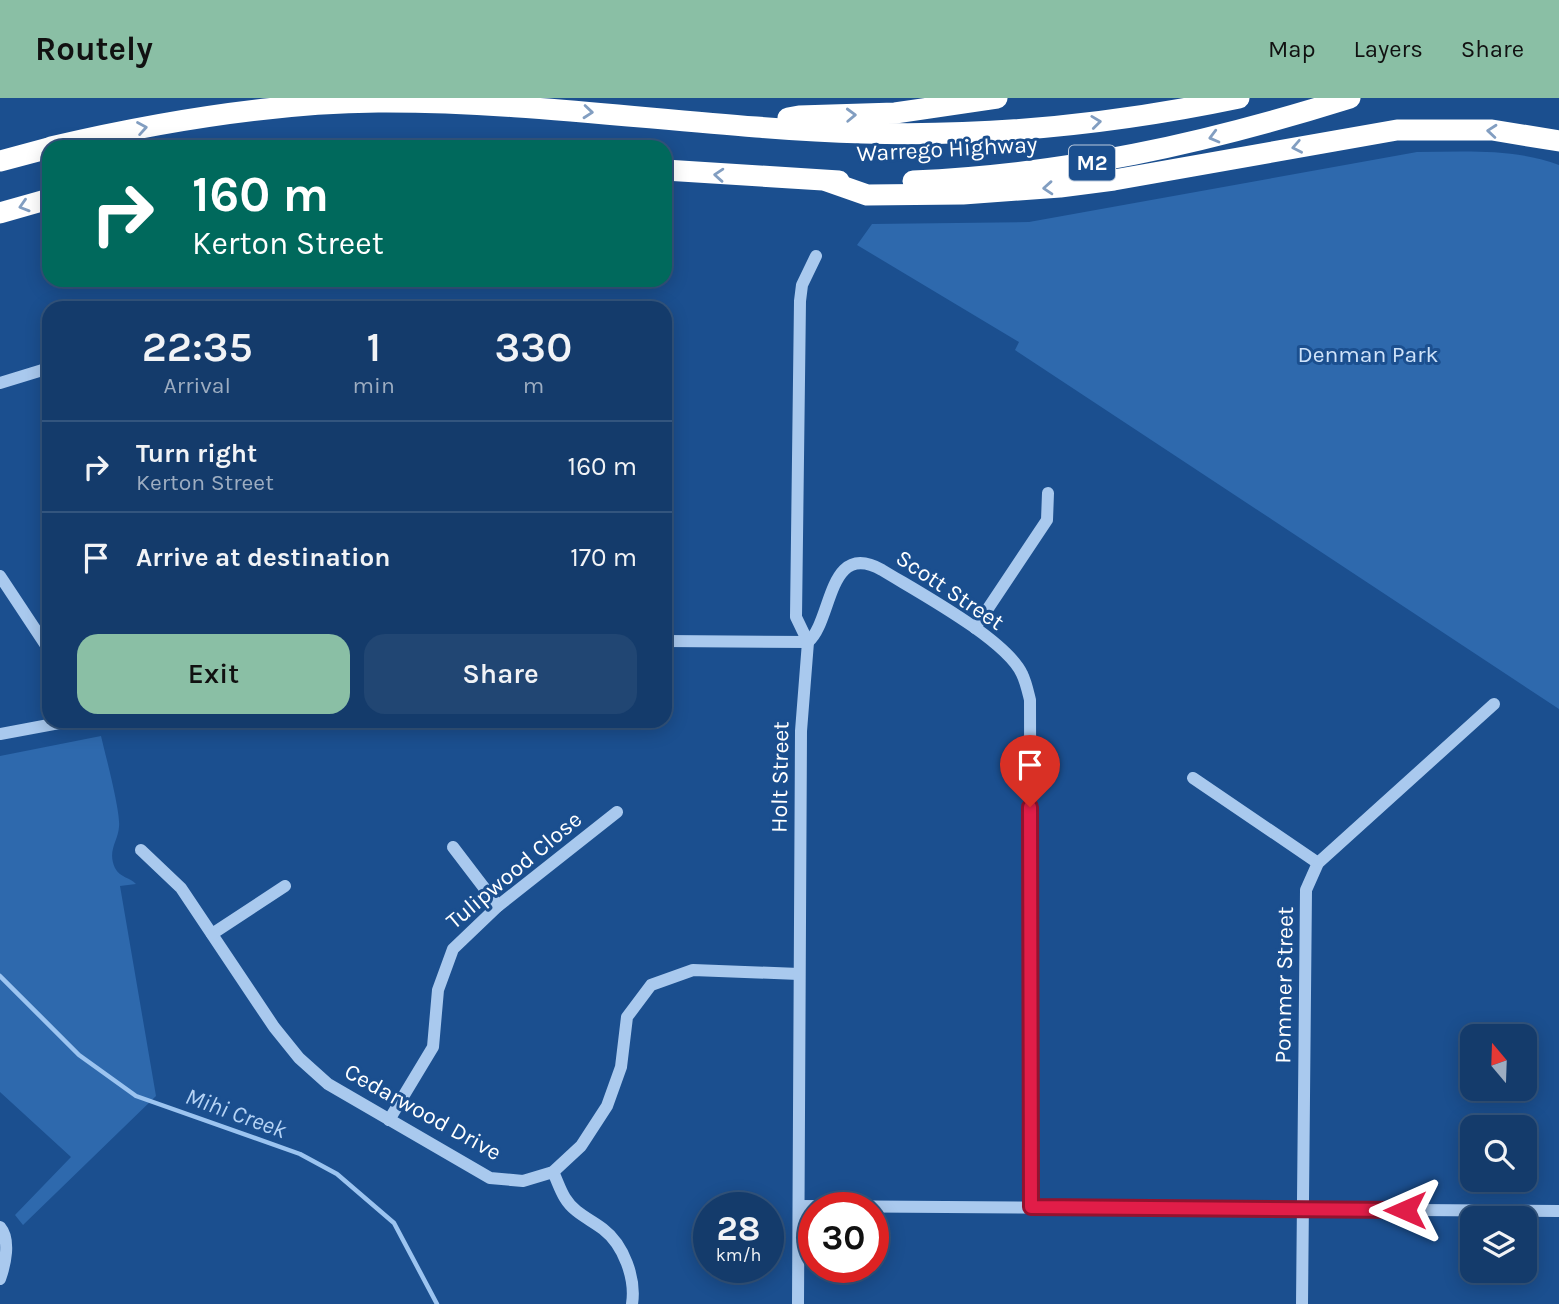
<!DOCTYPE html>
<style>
:root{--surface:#143b6b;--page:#214673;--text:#f1f3f6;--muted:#9dadc1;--line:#33557e;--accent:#8abfa5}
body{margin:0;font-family:Karla,sans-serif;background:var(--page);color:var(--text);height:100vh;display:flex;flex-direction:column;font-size:26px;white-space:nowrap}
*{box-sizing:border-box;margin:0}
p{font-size:23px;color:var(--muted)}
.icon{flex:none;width:38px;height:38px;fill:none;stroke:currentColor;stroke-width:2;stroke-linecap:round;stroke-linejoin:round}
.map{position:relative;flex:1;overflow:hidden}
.details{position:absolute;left:42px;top:203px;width:630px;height:427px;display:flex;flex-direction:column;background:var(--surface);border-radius:21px;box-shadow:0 4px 18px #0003,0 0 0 2px var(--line)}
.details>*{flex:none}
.banner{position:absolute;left:42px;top:42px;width:630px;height:147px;border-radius:21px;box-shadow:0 4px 18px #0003,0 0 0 2px var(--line);background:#00695c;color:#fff;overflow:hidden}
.needle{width:46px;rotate:341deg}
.controls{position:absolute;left:1460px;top:926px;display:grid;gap:14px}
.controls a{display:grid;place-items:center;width:77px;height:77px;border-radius:14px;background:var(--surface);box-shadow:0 4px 18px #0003,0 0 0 2px var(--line);font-size:35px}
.speed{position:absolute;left:693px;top:1094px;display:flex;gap:14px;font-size:35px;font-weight:700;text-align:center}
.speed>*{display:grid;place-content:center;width:91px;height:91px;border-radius:50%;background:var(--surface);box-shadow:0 4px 18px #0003,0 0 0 2px var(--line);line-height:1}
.speed small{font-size:18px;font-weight:400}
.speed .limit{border:10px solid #d22;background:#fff;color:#111}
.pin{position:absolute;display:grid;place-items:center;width:60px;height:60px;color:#fff;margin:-72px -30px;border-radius:50% 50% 50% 0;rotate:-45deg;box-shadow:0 0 7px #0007}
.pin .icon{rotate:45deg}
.me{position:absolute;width:77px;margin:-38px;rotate:270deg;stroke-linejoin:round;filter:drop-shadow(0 0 5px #0008)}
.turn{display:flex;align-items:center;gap:24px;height:147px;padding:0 35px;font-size:32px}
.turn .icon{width:91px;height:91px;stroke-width:2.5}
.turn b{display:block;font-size:49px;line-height:60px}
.eta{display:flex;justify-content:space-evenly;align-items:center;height:119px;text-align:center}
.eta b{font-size:42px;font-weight:600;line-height:49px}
.cta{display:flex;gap:14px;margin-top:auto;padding:14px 35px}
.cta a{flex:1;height:80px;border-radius:21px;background:var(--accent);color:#111;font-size:28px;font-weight:600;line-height:80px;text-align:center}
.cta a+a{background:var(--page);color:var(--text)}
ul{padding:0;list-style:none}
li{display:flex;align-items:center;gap:21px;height:91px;padding:0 35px;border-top:2px solid var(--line)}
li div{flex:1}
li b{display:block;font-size:26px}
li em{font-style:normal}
header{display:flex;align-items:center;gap:42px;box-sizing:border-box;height:98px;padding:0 35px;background:var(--accent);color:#111}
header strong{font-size:33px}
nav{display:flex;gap:38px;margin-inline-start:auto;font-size:24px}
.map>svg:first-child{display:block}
.green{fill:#2e69ad}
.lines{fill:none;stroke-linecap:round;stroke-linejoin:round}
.stream{stroke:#9cc4f0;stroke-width:4.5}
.minor{stroke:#a9c9ee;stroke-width:12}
.highway{stroke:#fff;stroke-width:21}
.oneway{stroke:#829ec1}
.route-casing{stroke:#92132f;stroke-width:18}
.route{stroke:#e11d48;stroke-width:12}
.labels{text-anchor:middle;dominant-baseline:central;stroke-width:6;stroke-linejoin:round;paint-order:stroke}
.shield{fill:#1b4f8f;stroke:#bbcadd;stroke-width:2}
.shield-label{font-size:21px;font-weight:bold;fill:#fff}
.street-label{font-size:23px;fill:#fff;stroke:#1b4f8f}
.park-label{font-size:23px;fill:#cfe3fa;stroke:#1b4f8f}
.water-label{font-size:24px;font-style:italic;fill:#b5d3f5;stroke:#1b4f8f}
</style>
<header>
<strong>Routely</strong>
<nav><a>Map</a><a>Layers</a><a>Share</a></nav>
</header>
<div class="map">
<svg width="1559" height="1206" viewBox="0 0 1559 1206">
<rect width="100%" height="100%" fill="#1b4f8f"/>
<g class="green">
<path d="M1417 54C1464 54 1514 50 1559 67V611L1015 252 1019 244 857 147 872 126 1029 124Z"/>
<path d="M101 638C105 655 121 715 119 729 118 743 107 753 115 770 120 780 130 779 136 786L120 788 156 998 23 1127 15 1117 71 1059 0 994V658Z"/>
</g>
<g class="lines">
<path class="stream" d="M0 878 79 957 136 998 300 1056 337 1076 394 1125 437 1206"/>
<g class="minor">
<path d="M0 285 49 270"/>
<path d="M0 478 49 552"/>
<path d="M975 530 1047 422 1048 395"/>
<path d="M665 543 808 544"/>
<path d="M808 544C833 523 827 441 882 472 916 493 1006 541 1022 576 1026 584 1028 594 1030 602L1031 1109"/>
<path d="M0 636 70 623"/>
<path d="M1193 680 1318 765"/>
<path d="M453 749 498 808"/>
<path d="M141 752 181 790 274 929 299 960 328 986 490 1080 523 1083 553 1074 581 1048 607 1008 621 969 627 919 651 887 693 872 799 876"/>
<path d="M212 836 285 788"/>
<path d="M389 1022 433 949 438 892 453 851 498 808 617 714"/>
<path d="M553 1074C557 1082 560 1092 565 1100 574 1115 590 1121 603 1131 624 1147 636 1181 632 1206"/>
<path d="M799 1108 1559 1113"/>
<path d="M0 1129C11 1142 5 1167 0 1181"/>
<path d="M798 1206 801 633 808 544 796 519 800 203 802 187 816 158"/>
<path d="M1302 1206 1306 792 1318 765 1494 606"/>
</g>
<g class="highway">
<path d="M788 20 799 18 895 15 997 0"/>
<path d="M51 49C158 24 269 5 378 4 541 3 701 30 863 35 990 39 1115 26 1239 0"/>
<path d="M0 63 49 50"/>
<path d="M665 72 839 83"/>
<path d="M827 83 867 97 963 96 1060 89 1114 82 1397 32H1492L1559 43"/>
<path d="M913 83C1068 76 1203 46 1350 0"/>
<path d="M0 115 49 101"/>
</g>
</g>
<defs><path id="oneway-chevron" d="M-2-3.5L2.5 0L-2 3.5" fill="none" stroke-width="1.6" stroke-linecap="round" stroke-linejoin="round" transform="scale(1.75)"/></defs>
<g class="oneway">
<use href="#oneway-chevron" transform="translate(588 14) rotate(5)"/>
<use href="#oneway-chevron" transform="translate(851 17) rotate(-2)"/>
<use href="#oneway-chevron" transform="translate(1096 24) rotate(-7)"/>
<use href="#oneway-chevron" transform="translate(142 30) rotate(-10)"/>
<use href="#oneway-chevron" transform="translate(1492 33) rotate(-175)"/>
<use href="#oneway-chevron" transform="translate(1214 39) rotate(165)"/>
<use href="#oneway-chevron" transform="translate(1297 49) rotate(169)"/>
<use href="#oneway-chevron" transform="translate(719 77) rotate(-176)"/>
<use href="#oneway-chevron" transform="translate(1048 90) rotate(176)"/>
<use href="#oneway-chevron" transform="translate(24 108) rotate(163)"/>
</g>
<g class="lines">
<g class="route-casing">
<path id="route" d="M1030 709 1031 1109 1405 1112"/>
</g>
<use href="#route" class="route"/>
</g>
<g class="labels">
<rect class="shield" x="1069" y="47.5" width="46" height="35" rx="5"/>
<g class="shield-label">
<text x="1092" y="65">M2</text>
</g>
<g class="street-label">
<text transform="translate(947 51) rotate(-3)">Warrego Highway</text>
<text transform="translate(950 492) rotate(34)">Scott Street</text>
<text transform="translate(780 679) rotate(-89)">Holt Street</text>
<text transform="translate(514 772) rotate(-40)">Tulipwood Close</text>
<text transform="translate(1284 887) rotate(-89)">Pommer Street</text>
<text transform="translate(423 1014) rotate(29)">Cedarwood Drive</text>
</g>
<g class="park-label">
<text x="1368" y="256">Denman Park</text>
</g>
<g class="water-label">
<text transform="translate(236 1015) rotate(20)">Mihi Creek</text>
</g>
</g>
</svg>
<div class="controls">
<a><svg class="needle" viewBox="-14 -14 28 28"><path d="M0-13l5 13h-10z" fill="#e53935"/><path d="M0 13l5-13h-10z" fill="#9dadc1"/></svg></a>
<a><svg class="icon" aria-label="search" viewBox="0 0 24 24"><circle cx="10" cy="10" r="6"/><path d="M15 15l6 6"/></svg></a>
<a><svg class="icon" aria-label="layers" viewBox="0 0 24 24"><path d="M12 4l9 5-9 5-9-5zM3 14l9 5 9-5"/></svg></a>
</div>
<div class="speed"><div>28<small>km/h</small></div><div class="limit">30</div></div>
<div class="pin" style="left:1030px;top:709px;background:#d93025"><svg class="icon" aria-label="arrive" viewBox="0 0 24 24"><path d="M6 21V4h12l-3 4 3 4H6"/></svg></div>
<svg class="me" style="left:1405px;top:1112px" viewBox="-20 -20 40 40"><path d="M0-17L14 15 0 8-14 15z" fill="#e11d48" stroke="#fff" stroke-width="4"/></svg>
<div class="banner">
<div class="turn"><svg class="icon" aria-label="right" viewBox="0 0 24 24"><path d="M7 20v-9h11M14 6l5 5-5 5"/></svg><div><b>160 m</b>Kerton Street</div></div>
</div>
<section class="details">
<div class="eta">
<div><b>22:35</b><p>Arrival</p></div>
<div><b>1</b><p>min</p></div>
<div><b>330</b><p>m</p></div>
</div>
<ul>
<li><svg class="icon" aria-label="right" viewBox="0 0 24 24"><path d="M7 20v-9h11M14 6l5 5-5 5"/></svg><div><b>Turn right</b><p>Kerton Street</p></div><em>160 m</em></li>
<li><svg class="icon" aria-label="arrive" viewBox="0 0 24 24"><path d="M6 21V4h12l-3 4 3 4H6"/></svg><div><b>Arrive at destination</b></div><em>170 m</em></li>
</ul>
<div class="cta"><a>Exit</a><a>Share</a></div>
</section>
</div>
